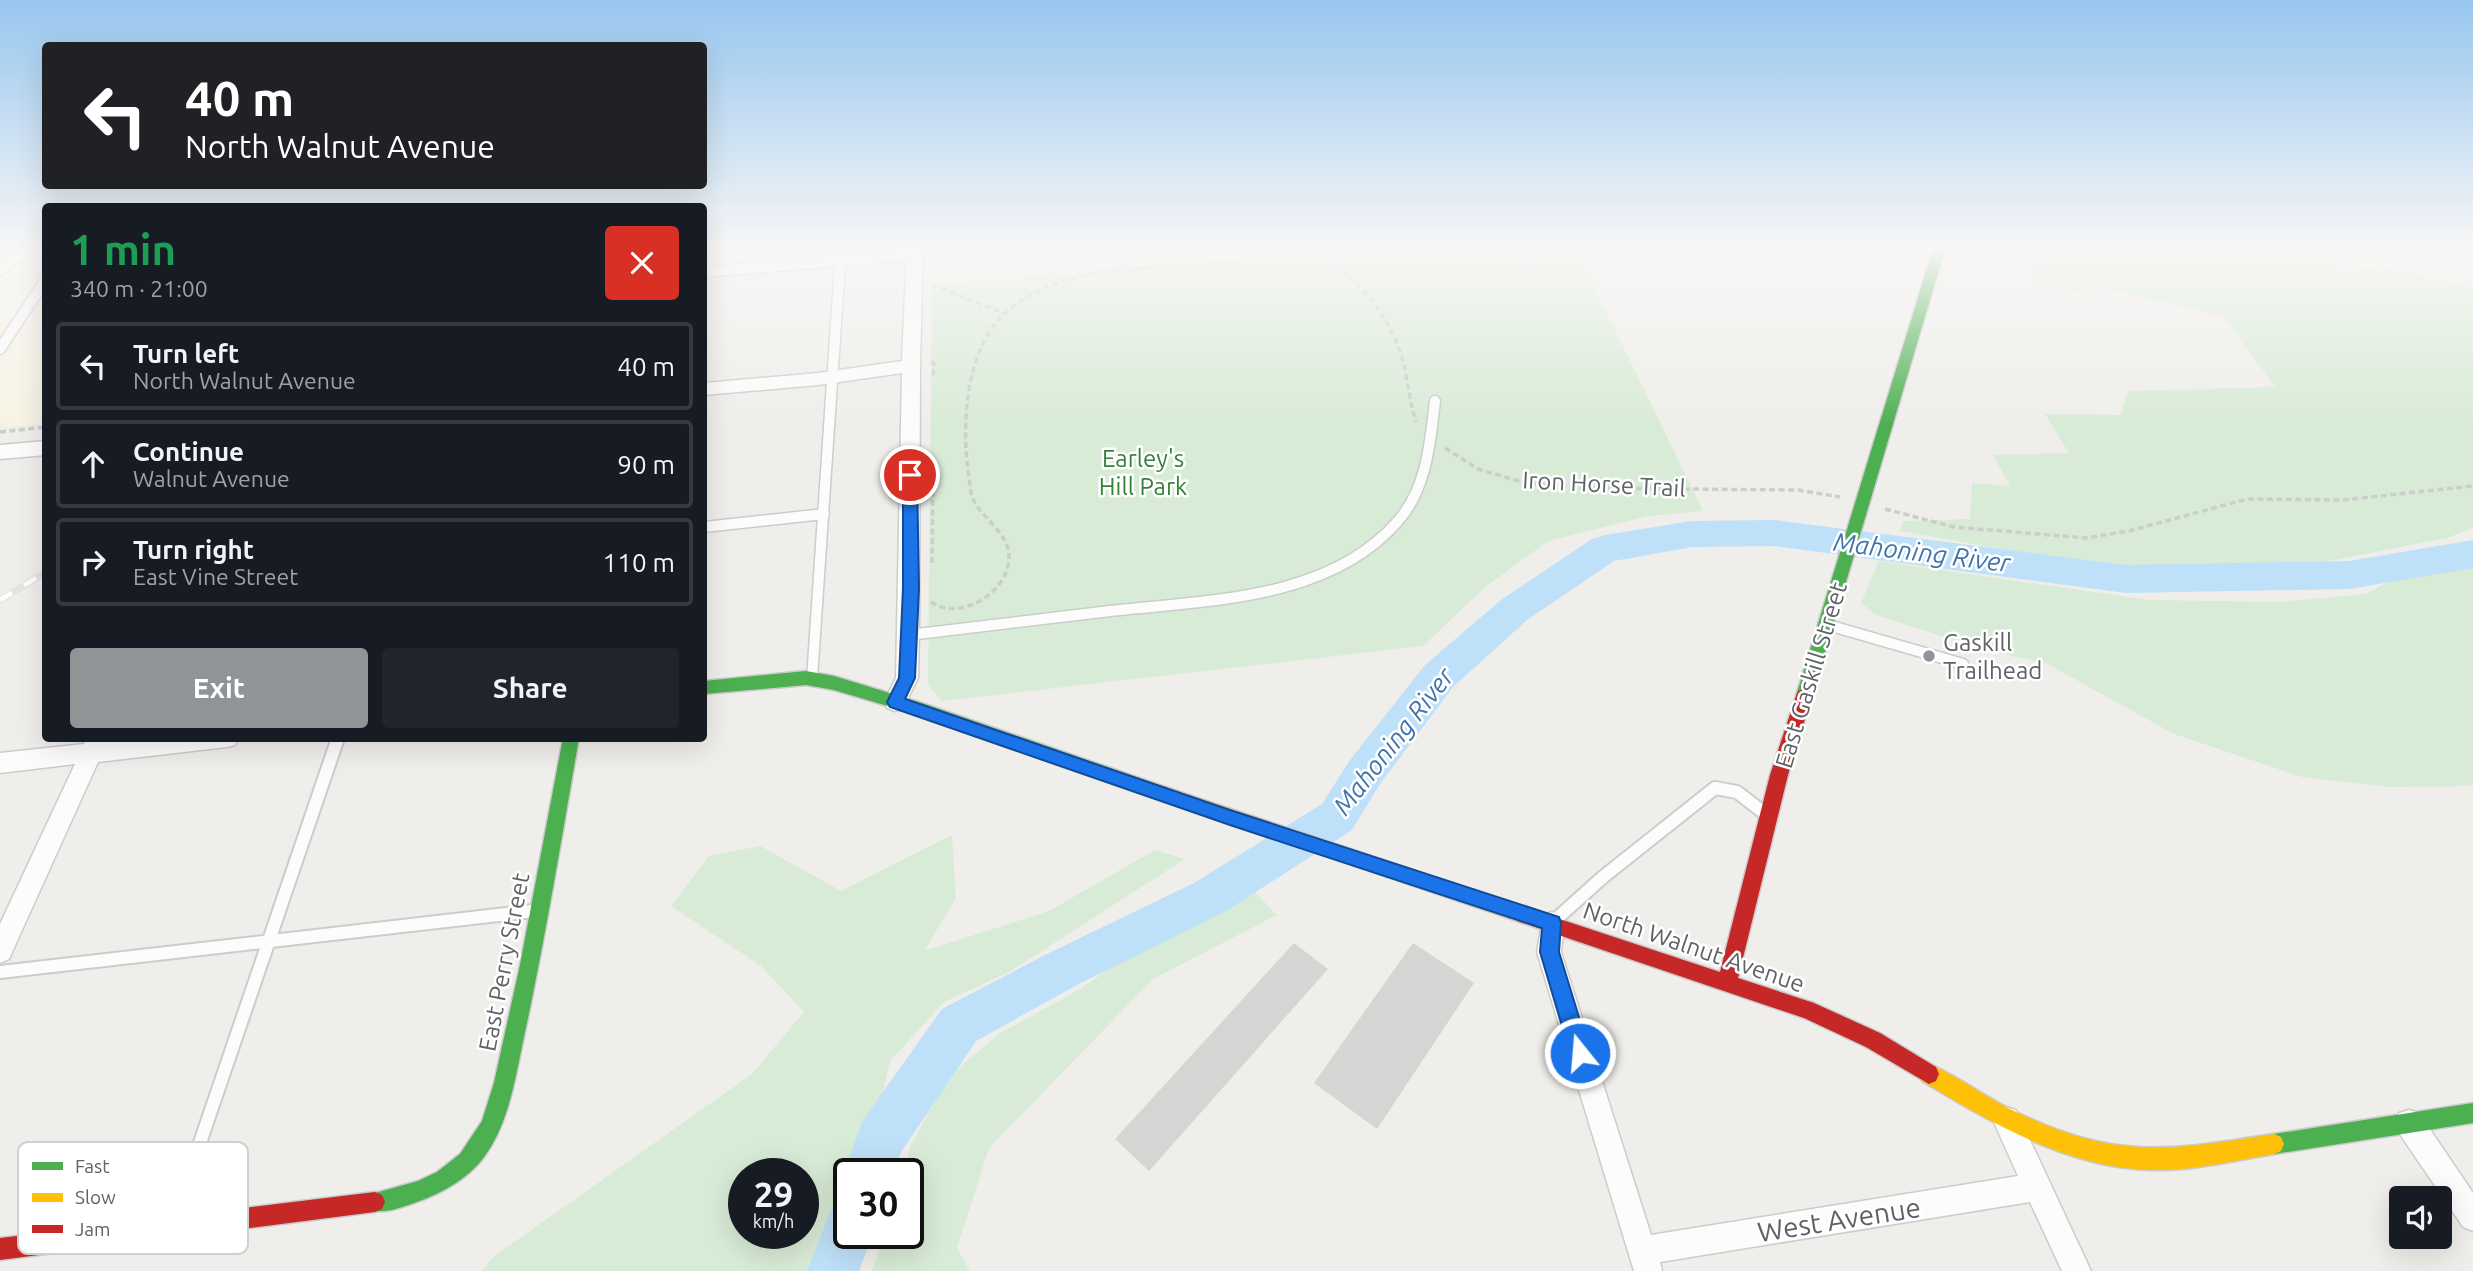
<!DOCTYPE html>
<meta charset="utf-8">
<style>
:root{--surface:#171b24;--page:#20242c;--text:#f1f3f6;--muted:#9ea1a6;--line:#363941;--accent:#919496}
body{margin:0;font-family:Ubuntu,sans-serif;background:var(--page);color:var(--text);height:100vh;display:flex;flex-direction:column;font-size:26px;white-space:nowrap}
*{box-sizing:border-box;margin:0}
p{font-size:23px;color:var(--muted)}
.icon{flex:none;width:38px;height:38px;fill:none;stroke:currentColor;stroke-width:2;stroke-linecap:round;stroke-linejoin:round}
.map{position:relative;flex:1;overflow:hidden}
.sheet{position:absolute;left:42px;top:203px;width:665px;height:539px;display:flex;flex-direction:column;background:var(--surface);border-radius:7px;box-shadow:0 7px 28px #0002}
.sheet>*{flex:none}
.hud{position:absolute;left:42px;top:42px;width:665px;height:147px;border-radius:7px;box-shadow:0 7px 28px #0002;background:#202124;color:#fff;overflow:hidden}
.buttons{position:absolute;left:2389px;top:1186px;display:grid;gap:14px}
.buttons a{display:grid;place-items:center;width:63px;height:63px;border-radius:7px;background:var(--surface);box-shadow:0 7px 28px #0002;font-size:35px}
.speed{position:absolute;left:728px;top:1158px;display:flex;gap:14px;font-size:35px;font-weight:700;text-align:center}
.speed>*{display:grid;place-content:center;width:91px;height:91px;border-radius:50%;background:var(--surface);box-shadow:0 7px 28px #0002;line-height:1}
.speed small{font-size:18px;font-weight:400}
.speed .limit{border:4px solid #111;border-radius:10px;background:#fff;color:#111}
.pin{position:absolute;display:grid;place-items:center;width:60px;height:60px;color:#fff;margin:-30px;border:4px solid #fff;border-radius:50%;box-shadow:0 2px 7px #0007}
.me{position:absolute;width:77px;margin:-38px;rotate:343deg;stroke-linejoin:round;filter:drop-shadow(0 0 5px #0008)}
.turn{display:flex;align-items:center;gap:24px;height:147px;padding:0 28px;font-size:32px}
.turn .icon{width:91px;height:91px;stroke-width:2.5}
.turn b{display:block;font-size:49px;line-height:60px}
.round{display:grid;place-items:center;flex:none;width:74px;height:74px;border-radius:7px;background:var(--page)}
.overview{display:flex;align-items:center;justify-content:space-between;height:119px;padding:0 28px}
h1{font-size:42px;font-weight:700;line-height:52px;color:#1e9e55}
.primary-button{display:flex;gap:14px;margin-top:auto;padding:14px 28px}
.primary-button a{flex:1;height:80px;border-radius:7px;background:var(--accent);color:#fff;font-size:28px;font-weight:700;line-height:80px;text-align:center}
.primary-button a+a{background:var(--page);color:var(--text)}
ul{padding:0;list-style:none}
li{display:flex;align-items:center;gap:21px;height:88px;margin:0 14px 10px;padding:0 14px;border:4px solid var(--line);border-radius:7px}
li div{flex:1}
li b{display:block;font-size:26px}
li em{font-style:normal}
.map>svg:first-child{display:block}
.commercial{fill:#f7f3e4}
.green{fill:#d8ebd6;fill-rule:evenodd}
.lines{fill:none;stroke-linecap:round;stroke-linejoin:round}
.river{fill:#bfe0f9;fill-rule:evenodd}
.building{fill:#d6d5d3}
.lane-far1-casing{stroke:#cbcccc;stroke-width:13}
.lane-casing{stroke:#cbcccc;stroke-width:16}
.street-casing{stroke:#cbcccc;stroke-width:3}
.fast-casing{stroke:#cacacb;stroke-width:3}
.slow-casing{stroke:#cacacb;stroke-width:3}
.jam-casing{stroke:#cacacb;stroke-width:3}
.path{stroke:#cacfcc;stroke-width:3.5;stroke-dasharray:6 3.5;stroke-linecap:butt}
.lane-far1{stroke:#fdfcfc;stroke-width:10}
.lane{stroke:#fdfcfc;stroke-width:12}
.street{fill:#fdfcfc;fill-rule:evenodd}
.fast{fill:#4caf50;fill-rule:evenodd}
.slow{fill:#ffc107;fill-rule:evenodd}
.jam{fill:#c62828;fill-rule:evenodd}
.rail-casing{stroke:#e4e4e4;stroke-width:7}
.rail{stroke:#fff;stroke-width:4.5;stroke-dasharray:14;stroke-linecap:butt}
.route{fill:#1a73e8;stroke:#114b97;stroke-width:2}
.poi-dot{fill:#919496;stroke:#fff;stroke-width:2.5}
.labels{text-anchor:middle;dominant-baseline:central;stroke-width:5;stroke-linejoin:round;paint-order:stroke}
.park-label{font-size:24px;fill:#348238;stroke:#fff}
.street-label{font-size:24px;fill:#5f6368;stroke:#fff}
.poi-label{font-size:24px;fill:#5f6368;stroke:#fff;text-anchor:start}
.water-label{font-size:26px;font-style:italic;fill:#4174aa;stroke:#fff}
.near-street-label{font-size:28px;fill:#5f6368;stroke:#fff}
.key{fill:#fff;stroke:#cfd0d2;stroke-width:2}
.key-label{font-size:19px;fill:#5f6368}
</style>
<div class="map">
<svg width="2473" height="1271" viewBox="0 0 2473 1271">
<rect width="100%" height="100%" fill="#efeeea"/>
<path class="commercial" d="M0 249H45V412L39 424 0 427Z"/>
<g class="green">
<path d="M1349 249H1576L1703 511 1648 516 1548 541 1484 588 1423 646 942 701 928 685 932 285Z"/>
<path d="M2030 249H2328L2343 271 2381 266 2473 288V528L2447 538 2303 566 2155 571 2070 561 1900 531 1903 521 1970 519 1972 483 2010 486 1993 455 2069 453 2045 414 2121 415 2128 391 2275 387 2223 316 2088 284 2084 292 2036 284Z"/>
<path d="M1879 561 2149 600 2281 602 2366 594 2391 580 2473 566V786L2388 787 2302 777 2174 734 2046 663 1985 650 1876 615 1861 603Z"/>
<path d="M952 835 956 898 924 951 1049 911 1155 850 1185 859 1009 972 944 1002 890 1061 879 1110 853 1174H849V1184L827 1245 810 1271H482L493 1257 752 1074 804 1012 761 966 671 906 709 856 760 846 841 891ZM744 1174H803V1234H744Z"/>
<path d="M1254 891 1277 915 1153 979 989 1148 957 1248 970 1271H872L885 1234H908V1174H902L911 1145 948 1077 999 1034 1082 988 1139 947Z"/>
</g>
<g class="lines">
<g class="river">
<path d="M1775 520 2126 565 2349 561 2473 540V568L2349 589 2126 593 1775 546 1692 547 1614 561 1527 620 1453 687 1380 784 1352 830 1226 911 1077 985 976 1041 901 1152 893 1174H849V1189L843 1174 863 1120 942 1009 1045 955 1194 883 1322 804 1350 760 1425 665 1501 600 1592 539 1605 535 1692 521Z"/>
<path d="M849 1202V1234H873L859 1271H807L831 1210Z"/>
</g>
</g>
<g class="building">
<path d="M1294 943 1328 969 1149 1171 1115 1139Z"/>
<path d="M1413 943 1474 983 1377 1129 1314 1083Z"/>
</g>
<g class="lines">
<g class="lane-far1-casing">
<g id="lane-far1">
<path d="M0 270 14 258 46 250"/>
<path d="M704 272 915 255"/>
<path d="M0 349 46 279"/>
<path d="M704 527 824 514"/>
<path d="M1828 625 1963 664"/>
<path d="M909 635C976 627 1043 619 1110 611 1206 600 1329 601 1398 521 1427 488 1430 443 1435 401"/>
<path d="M812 679 841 249"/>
</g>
</g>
<g class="lane-casing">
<g id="lane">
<path d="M1554 921 1603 877 1715 788 1737 792 1763 812"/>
<path d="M0 972 533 911"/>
<path d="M175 1216 338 738"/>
</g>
</g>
<g class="street-casing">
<g id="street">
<path d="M907 249H923L920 366 919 635 918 678 903 708 895 711 887 708 884 702 896 678 902 373 818 385 704 395V383L818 373 902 361Z"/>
<path d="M46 441V455L0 459V445Z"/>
<path d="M87 738H109L107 742 137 738H238L235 745 227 747 98 762 9 959 0 963V924L75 764 0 773V753L84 744Z"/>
<path d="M1552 912 1561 915 1564 923 1561 952 1651 1235 2018 1176 1993 1120 1996 1110 2006 1107 2016 1110 2091 1271H2062L2030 1202 1660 1262 1662 1271H1634L1537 952 1543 915Z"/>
<path d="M2409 1110 2419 1113 2473 1193V1231L2463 1227 2399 1133 2396 1123 2399 1113Z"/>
</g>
</g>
<g class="fast-casing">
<g id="fast">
<path d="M1933 249H1945L1812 696 1810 701H1798L1796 696Z"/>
<path d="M806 671 834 676 922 703 1177 791 1180 796 1177 801 1171 803 921 716 834 690 806 685 704 694V681Z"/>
<path d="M563 738H579C562 836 546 934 525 1032 516 1073 510 1122 484 1157 467 1180 440 1194 414 1203 400 1208 381 1215 368 1209L365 1202 368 1195 418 1181 437 1172 460 1154 482 1121 494 1083 520 965Z"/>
<path d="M2473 1103V1123L2274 1154 2267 1151 2264 1144 2267 1137 2274 1134Z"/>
</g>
</g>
<g class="slow-casing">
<g id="slow">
<path d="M1171 789 1523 907 1529 909 1532 915 1529 921 1523 923 1165 801 1162 796 1165 791Z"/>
<path d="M1929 1064C1958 1076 1985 1097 2014 1111 2115 1160 2167 1151 2274 1134L2281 1137 2284 1144 2281 1151 2274 1154C2233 1161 2192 1171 2151 1170 2068 1168 1991 1123 1922 1081L1919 1074 1922 1067Z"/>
</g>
</g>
<g class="jam-casing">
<g id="jam">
<path d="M1804 689 1810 691 1812 696 1788 775 1738 978 1814 1003 1880 1033 1936 1067 1939 1074 1936 1081 1929 1084 1866 1047 1804 1018 1523 923 1517 921 1514 915 1517 909 1523 907 1720 972 1770 775 1796 696 1798 691Z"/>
<path d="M375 1192 382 1195 385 1202 382 1209 375 1212 0 1260V1238Z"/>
</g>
</g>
<g class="path">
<path d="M1123 249 1119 250 1124 269"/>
<path d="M932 285 1006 314"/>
<path d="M931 362 934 363 933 377"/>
<path d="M0 432 46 427"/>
<path d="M1445 448 1478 469 1522 482 1574 488 1798 490 1840 497"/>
<path d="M1885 509 1954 527 2086 538 2129 531 2247 499 2342 500 2473 486"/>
<path d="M932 563 933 479"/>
<path d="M931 602C960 622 1008 593 1009 558 1010 534 984 520 974 501 969 492 970 480 968 470 962 425 966 359 996 323 1045 264 1142 269 1210 264 1254 261 1305 246 1344 274 1374 295 1395 330 1404 365 1408 384 1410 403 1416 422"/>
</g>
<use href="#lane-far1" class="lane-far1"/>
<use href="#lane" class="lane"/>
<use href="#street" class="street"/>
<use href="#fast" class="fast"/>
<use href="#slow" class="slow"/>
<use href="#jam" class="jam"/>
<g class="rail-casing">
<path id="rail" d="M0 600 46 572"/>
</g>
<use href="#rail" class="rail"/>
</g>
<linearGradient id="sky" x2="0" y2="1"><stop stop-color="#97c6ef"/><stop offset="0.58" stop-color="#f8f7f6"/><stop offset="1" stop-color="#f8f7f6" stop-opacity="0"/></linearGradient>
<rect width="2473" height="427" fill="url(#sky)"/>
<path class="route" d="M910 469 917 475 919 588 915 678 905 699 1230 810 1559 917 1561 923 1559 952 1590 1053 1587 1060 1580 1062 1573 1060 1570 1053 1540 952 1542 928 1230 825 890 707 887 702 899 678 903 588V475Z"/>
<circle class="poi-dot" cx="1929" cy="656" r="7"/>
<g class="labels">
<g class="park-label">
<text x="1143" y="458">Earley's<tspan x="1143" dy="28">Hill Park</tspan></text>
</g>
<g class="street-label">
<text transform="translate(1604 484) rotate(3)">Iron Horse Trail</text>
<text transform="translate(1811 675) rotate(-73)">East Gaskill Street</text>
<text transform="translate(1694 947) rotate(19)">North Walnut Avenue</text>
<text transform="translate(504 962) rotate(-79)">East Perry Street</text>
</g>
<g class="poi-label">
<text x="1943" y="642">Gaskill<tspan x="1943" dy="28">Trailhead</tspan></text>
</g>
<g class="water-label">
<text transform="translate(1922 552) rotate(7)">Mahoning River</text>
<text transform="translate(1393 741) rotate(-52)">Mahoning River</text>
</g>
<g class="near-street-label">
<text transform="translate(1839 1219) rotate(-9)">West Avenue</text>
</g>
</g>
<rect x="18" y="1142" width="230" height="112" rx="10" class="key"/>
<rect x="32" y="1162" width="31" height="8" fill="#4caf50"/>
<rect x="32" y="1193" width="31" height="9" fill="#ffc107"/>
<rect x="32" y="1225" width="31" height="8" fill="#c62828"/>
<g class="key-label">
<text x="75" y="1173">Fast</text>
<text x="75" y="1204">Slow</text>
<text x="75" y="1236">Jam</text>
</g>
</svg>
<div class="buttons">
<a><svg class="icon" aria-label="sound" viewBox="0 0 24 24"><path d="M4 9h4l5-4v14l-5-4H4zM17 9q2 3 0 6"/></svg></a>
</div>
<div class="speed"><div>29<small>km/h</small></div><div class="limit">30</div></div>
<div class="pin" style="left:910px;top:475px;background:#d93025"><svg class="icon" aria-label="arrive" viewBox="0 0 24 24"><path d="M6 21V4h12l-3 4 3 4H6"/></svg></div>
<svg class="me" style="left:1580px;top:1053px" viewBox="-20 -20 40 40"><circle r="17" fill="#1a73e8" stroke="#fff" stroke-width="3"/><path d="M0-11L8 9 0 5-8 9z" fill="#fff"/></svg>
<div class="hud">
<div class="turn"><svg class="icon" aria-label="left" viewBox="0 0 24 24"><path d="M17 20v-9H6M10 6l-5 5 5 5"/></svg><div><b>40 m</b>North Walnut Avenue</div></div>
</div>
<section class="sheet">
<div class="overview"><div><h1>1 min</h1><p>340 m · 21:00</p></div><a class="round" style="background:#d93025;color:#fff"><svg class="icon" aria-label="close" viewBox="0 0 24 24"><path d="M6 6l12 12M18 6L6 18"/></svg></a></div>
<ul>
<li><svg class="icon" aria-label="left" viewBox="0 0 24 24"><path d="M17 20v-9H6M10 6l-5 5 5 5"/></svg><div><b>Turn left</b><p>North Walnut Avenue</p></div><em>40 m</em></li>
<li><svg class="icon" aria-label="ahead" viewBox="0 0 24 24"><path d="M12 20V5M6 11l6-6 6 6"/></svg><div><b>Continue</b><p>Walnut Avenue</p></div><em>90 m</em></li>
<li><svg class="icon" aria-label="right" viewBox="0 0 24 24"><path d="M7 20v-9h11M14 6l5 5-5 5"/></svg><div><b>Turn right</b><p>East Vine Street</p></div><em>110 m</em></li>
</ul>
<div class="primary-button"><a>Exit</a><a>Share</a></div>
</section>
</div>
